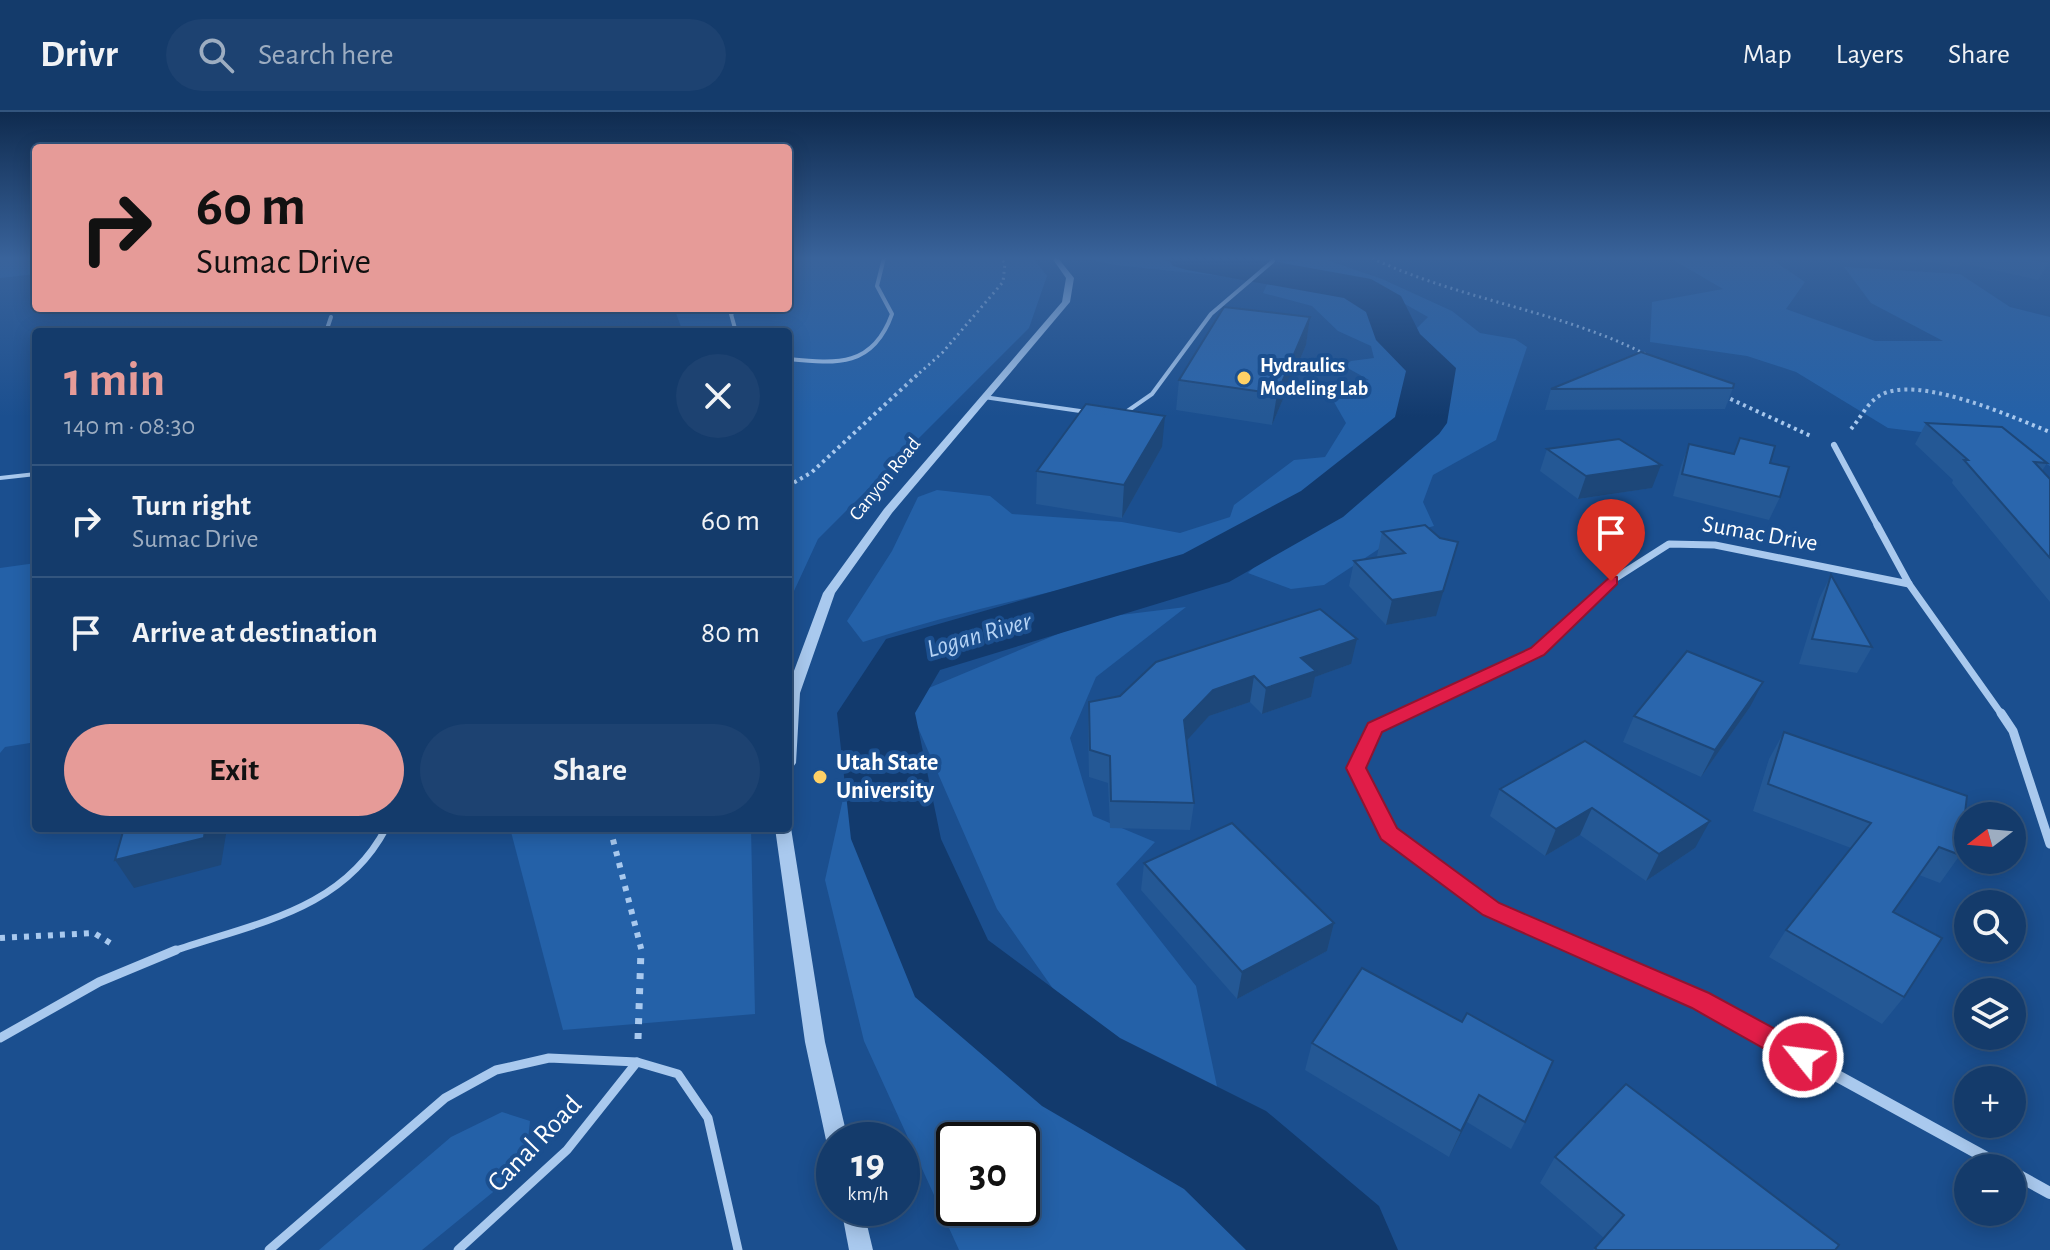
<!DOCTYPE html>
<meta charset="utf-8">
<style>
:root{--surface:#143b6b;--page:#1d4271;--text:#f1f3f6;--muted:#9dadc1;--line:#33557e;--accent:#e69b98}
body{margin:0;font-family:"Alegreya Sans",sans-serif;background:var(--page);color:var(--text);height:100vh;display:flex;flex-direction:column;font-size:30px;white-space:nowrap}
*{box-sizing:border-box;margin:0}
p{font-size:26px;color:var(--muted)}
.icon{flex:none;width:44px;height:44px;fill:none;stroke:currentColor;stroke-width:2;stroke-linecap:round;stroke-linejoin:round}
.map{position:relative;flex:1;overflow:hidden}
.panel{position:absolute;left:32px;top:216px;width:760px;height:504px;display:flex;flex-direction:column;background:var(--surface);border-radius:8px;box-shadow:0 4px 20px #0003,0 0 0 2px var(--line)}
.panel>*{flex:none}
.guide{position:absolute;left:32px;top:32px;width:760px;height:168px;border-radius:8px;box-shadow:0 4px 20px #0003,0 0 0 2px var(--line);background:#e69b98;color:#111;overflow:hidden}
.needle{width:52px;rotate:254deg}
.buttons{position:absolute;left:1954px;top:690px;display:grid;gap:16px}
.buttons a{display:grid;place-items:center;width:72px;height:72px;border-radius:50%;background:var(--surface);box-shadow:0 4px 20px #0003,0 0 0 2px var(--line);font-size:40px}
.speed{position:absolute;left:816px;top:1010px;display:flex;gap:16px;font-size:40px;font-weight:700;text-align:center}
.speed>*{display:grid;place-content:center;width:104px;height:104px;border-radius:50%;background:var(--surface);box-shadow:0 4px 20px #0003,0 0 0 2px var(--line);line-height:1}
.speed small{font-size:20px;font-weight:400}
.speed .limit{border:4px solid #111;border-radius:12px;background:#fff;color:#111}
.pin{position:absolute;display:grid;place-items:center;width:68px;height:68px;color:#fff;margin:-82px -34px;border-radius:50% 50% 50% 0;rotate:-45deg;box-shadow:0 0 8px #0007}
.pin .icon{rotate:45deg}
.me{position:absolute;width:88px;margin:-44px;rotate:299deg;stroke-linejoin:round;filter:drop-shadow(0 0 6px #0008)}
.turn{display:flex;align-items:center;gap:28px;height:168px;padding:0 32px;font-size:36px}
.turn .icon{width:104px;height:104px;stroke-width:2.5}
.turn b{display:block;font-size:56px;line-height:68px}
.round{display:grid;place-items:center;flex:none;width:84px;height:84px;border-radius:42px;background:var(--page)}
.headline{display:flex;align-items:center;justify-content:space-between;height:136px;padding:0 32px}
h1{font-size:48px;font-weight:700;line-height:60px;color:var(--accent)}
.cta{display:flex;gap:16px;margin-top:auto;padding:16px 32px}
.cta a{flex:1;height:92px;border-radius:48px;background:var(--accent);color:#111;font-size:32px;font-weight:700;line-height:92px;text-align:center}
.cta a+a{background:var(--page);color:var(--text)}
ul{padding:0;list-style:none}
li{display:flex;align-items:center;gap:24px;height:112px;padding:0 32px;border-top:2px solid var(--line)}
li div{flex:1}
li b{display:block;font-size:30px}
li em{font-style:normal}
header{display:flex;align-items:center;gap:48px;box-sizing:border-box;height:112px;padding:0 40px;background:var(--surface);border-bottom:2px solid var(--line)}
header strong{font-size:38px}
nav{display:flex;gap:44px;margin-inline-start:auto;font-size:28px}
.search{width:560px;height:72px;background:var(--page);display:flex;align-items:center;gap:20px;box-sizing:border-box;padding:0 28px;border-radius:44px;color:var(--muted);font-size:30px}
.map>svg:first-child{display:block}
.green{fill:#2461a8;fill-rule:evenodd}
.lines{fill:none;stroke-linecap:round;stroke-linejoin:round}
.river{fill:#123a6d;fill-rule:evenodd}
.path-far3{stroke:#a9c9ee;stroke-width:3;stroke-dasharray:2 4;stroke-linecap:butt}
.path-far2{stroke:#a9c9ee;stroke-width:4;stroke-dasharray:3 4;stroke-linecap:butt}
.path-far1{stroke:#a9c9ee;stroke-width:6;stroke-dasharray:5 7;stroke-linecap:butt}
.path{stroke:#a9c9ee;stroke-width:7;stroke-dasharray:6 9;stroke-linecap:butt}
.service-far2{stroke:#a9c9ee;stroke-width:4}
.service-far1{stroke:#a9c9ee;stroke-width:7}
.service{stroke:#a9c9ee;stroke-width:9}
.minor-far3{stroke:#a9c9ee;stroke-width:6}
.minor-far2{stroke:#a9c9ee;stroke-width:7}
.minor-far1{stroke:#a9c9ee;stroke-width:9}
.minor{stroke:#a9c9ee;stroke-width:12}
.tertiary{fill:#a9c9ee;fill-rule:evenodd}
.wall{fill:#245895}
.shaded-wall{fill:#1d4779}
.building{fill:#2a66ad;stroke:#1d4779;stroke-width:2}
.route{fill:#e11d48;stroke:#92132f;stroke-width:2}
.poi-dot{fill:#ffd166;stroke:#1b4f8f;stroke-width:3}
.labels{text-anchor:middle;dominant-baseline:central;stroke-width:8;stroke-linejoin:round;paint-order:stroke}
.far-poi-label{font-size:20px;font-weight:bold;fill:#fff;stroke:#1b4f8f;text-anchor:start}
.far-street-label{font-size:20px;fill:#fff;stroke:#1b4f8f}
.street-label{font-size:24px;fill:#fff;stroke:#1b4f8f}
.poi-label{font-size:24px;font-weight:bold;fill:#fff;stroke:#1b4f8f;text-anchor:start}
.water-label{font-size:26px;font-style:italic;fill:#b5d3f5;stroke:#1b4f8f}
.near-street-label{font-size:28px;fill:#fff;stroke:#1b4f8f}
</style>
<header>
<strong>Drivr</strong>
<div class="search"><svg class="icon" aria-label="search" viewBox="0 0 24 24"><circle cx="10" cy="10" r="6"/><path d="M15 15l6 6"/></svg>Search here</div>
<nav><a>Map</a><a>Layers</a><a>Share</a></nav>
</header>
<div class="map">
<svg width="2050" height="1138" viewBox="0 0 2050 1138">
<rect width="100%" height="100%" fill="#1b4f8f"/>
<g class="green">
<path d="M0 146H36V162L0 166Z"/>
<path d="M788 146H1033L1047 164 1029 216 818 427 788 492V220H683L674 196H788Z"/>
<path d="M1083 146H1152L1236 161 1230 165 1115 153Z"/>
<path d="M1300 146H1321L1382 167 1452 199 1480 221 1515 227 1527 235 1496 328 1433 363 1423 390 1434 414 1400 423 1324 473 1291 477 1248 461 1288 422C1147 463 1002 485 863 530L847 509 892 439 918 385 937 378 990 384 1012 402 1122 410 1180 421 1230 405 1234 393 1294 348 1325 345 1346 311 1330 283 1342 273 1369 268 1344 254 1351 249 1374 246 1371 234 1338 219 1312 194 1263 181 1269 168C1305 163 1351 182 1382 198L1398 240 1410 246 1428 242 1416 217 1428 205 1380 178 1336 165 1281 156 1284 150H1296Z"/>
<path d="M1670 146H1770L1805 170 1786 197 1875 229H1943L1871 191 1844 155 1960 162 2010 195 2050 205V354L2011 331 1888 316 1796 260 1747 244 1650 230 1652 190 1723 177Z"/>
<path d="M36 451V630L5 635 0 641V456Z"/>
<path d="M1186 495 1096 565 1070 626 1093 704 1155 730 1116 772 1196 874 1224 1008 1171 1037 1283 1138H959L864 929 825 768 843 687 863 679 880 692 892 756 953 911 1052 914 1068 898 997 797 909 595 924 578 1096 506ZM954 1028H1022V1096H954Z"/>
<path d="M510 716H751L755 902 563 918Z"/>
<path d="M502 1000 530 1009 525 1054 422 1138H319L451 1025Z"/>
</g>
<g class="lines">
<path class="river" d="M1167 146H1254L1371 167 1401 184 1420 222 1456 256 1447 311 1439 322 1343 405 1229 470 940 558 915 601 941 727 988 828 1120 926 1266 999 1379 1094 1398 1138H1246L1184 1077 1042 994 915 885 851 727 837 601 886 527 1183 442 1301 379 1395 305 1406 259 1376 228 1366 200 1344 186 1187 158 1173 154Z"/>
<g class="path-far3">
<path d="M1372 146C1460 188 1558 198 1645 242"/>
<path d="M915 265 943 240 1003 170 1005 151 1000 146"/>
</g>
<g class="path-far2">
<path d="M1724 284 1813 325"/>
<path d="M1851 317C1860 307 1867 291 1879 284 1916 261 2012 305 2050 320"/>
<path d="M788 374 812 360 917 263"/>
</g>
<g class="path-far1">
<path d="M610 716 642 840"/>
<path d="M0 826 94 821 115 834"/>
</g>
<path class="path" d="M638 927 641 838"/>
<g class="service-far2">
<path d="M326 220 331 205"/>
<path d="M736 220 731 202 738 196"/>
<path d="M788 247C838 252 873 255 892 202L877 174 884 146"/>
<path d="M984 285 1087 300"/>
<path d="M1126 300 1152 282 1211 202 1273 149 1272 146"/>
<path d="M0 366 36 362"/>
</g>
<path class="service-far1" d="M171 840C253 811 342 800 386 716"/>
<g class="service">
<path d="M0 926 99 870 176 838"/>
<path d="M269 1138 445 986 496 958 549 946 637 950 678 962 708 1006 738 1138"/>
<path d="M458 1138 567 1038 637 950"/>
</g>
<path class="minor-far3" d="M1834 333 1878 415"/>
<g class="minor-far2">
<path d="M1877 413 1909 472 2002 603"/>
<path d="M1402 603 1538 540 1611 469 1669 432 1715 433 1909 472"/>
</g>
<g class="minor-far1">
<path d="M1406 601 1375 616 1356 656 1389 721 1491 797 1590 840"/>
<path d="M2001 601 2013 619 2050 732"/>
</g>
<g class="minor">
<path d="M1586 838 1701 889 2005 1056"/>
<path d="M2012 1060 2050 1081"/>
</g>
<g class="tertiary">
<path d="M1052 146H1058L1074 166 1070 190 892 401 835 481 800 581 796 651 793 655 788 656V575L823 481 884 397 1062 190 1066 166Z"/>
<path d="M788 712 791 716 825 930 848 1028H834V1037L829 1035 826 1028 805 930 775 716H788Z"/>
<path d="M841 1096H863L873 1138H849Z"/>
</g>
</g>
<g class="wall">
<path d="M1888 146H2050V149L2038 168 1962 151 1959 155 1917 148 1915 151Z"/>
<path d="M1310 205 1306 233 1272 313 1176 298 1179 268Z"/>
<path d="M1733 276 1725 297 1545 298 1551 277Z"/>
<path d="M1926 311 2047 351 2042 359 2050 367V490L1952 371 1953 368 1915 332Z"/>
<path d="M1740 326 1770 351 1780 385 1769 408 1673 384 1681 354 1689 332 1733 342Z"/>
<path d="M1162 335 1122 406 1036 392 1037 359Z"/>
<path d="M1547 337 1652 376 1578 387 1540 359Z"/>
<path d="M1425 413 1436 504 1386 513 1349 474 1354 449 1378 445 1377 444 1382 420Z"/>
<path d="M1831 463 1872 535 1857 561 1799 552 1819 487Z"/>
<path d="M1156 550 1351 552 1315 565 1311 585 1262 602 1250 590 1209 604 1186 629 1194 691 1190 718 1110 716 1108 671 1089 665 1088 616 1089 590 1120 584Z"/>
<path d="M1750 595 1701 665 1623 630 1634 604Z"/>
<path d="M1784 620 1960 743 1940 771 1919 763 1893 800 1904 885 1882 912 1769 845 1786 818 1851 736 1753 699 1769 647Z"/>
<path d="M1585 629 1695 736 1646 769 1580 723 1545 744 1490 704 1500 677Z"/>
<path d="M1144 751 1334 811 1327 839 1237 887 1141 778Z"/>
<path d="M1362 856 1525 1010 1511 1037 1467 1010 1449 1045 1305 958 1312 931Z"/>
<path d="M1555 1045 1835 1138H1593L1604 1126 1540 1071Z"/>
</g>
<g class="shaded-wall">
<path d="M1310 205 1306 233 1272 313 1277 282Z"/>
<path d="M1165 304 1162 335 1122 406 1124 373Z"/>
<path d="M1661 353 1652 376 1578 387 1586 364Z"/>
<path d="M1458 430 1436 504 1386 513 1392 488Z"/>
<path d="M1357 527 1351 552 1315 565 1311 585 1262 602 1266 576 1301 546Z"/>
<path d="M1254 564 1250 590 1209 604 1181 635 1184 608 1213 578Z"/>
<path d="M1763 570 1750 595 1701 665 1715 638Z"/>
<path d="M1592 696 1580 723 1545 744 1556 717Z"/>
<path d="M1710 709 1695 736 1646 769 1659 742Z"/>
<path d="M205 716H227L221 753 134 776 115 748Z"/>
<path d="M1334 811 1327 839 1237 887 1242 860Z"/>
<path d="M1479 983 1467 1010 1449 1045 1461 1019Z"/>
</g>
<g class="building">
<path d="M2027 146H2050V147L2048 150Z"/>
<path d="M1224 195 1310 205 1277 282 1179 268Z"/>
<path d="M1641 240 1734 272 1733 276 1551 277Z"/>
<path d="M1086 292 1165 304 1124 373 1037 359Z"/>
<path d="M1926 311 2002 315 2047 351 2034 350 2050 367V446L1964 348H1968Z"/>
<path d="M1740 326 1775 334 1770 351 1789 355 1780 385 1682 362 1689 332 1734 342Z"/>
<path d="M1619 327 1661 353 1586 364 1547 337Z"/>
<path d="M1425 413 1440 426 1458 430 1443 479 1392 488 1354 449 1405 441 1382 420Z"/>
<path d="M1831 463 1872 535 1812 527Z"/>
<path d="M1320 497 1357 527 1301 546 1316 559 1266 576 1254 564 1213 578 1184 608 1194 691 1111 689 1110 644 1090 638 1089 590 1120 584 1156 550Z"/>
<path d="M1687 539 1763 570 1715 638 1634 604Z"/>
<path d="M1784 620 1967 684 1960 743 1939 735 1893 800 1942 826 1904 885 1786 818 1871 711 1768 672Z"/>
<path d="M1585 629 1710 709 1659 742 1592 696 1556 717 1500 677Z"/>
<path d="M1232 711 1334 811 1242 860 1144 751Z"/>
<path d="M124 716H205L204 726 115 748Z"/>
<path d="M1362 856 1462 910 1467 901 1553 949 1525 1010 1479 983 1461 1019 1312 931Z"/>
<path d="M1626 972 1839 1133 1835 1138H1597L1595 1136 1624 1103 1555 1045Z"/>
</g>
<linearGradient id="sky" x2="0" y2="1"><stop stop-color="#0f2b4f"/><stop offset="0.48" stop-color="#39639b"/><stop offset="1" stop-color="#39639b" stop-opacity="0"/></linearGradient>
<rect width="2050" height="305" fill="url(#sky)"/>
<path class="route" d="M1611 464 1617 465V472L1544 543 1382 620 1366 656 1397 716 1499 791 1709 881 1812 937 1816 945 1812 953 1803 956 1793 953 1692 896 1483 803 1381 727 1346 656 1368 611 1531 536Z"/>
<g class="poi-dot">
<circle cx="1244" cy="266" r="8"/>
<circle cx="820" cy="665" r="8"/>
</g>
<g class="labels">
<g class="far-poi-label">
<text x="1260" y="254">Hydraulics<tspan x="1260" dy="23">Modeling Lab</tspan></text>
</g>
<g class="far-street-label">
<text transform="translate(885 367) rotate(-51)">Canyon Road</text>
</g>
<g class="street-label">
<text transform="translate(1760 422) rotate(10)">Sumac Drive</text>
</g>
<g class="poi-label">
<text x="836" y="651">Utah State<tspan x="836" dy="28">University</tspan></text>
</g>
<g class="water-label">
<text transform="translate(979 523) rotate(-16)">Logan River</text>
</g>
<g class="near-street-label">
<text transform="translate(535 1032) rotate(-46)">Canal Road</text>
</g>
</g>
</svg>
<div class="buttons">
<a><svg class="needle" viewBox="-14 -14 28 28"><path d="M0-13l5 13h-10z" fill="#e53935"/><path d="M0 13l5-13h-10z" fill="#9dadc1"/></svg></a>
<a><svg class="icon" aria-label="search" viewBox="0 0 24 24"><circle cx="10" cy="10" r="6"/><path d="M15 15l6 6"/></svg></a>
<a><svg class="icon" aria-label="layers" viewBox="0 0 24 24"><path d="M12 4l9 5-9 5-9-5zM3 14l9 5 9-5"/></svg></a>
<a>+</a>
<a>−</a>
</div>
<div class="speed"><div>19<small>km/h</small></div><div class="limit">30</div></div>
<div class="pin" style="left:1611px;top:469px;background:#d93025"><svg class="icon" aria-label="arrive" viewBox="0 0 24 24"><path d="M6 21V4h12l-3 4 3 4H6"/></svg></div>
<svg class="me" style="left:1803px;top:945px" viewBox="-20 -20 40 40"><circle r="17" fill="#e11d48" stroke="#fff" stroke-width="3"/><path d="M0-11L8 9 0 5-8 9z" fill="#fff"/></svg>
<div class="guide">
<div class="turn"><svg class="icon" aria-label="right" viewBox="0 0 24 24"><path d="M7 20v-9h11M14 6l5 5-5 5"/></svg><div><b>60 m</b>Sumac Drive</div></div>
</div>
<section class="panel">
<div class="headline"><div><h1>1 min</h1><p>140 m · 08:30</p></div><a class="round"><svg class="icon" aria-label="close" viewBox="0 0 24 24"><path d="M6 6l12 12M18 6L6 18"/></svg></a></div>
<ul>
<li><svg class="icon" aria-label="right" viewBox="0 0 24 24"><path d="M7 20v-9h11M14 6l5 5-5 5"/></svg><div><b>Turn right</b><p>Sumac Drive</p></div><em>60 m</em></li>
<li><svg class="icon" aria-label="arrive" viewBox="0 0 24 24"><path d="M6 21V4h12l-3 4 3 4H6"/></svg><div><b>Arrive at destination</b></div><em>80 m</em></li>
</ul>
<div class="cta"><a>Exit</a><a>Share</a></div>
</section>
</div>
